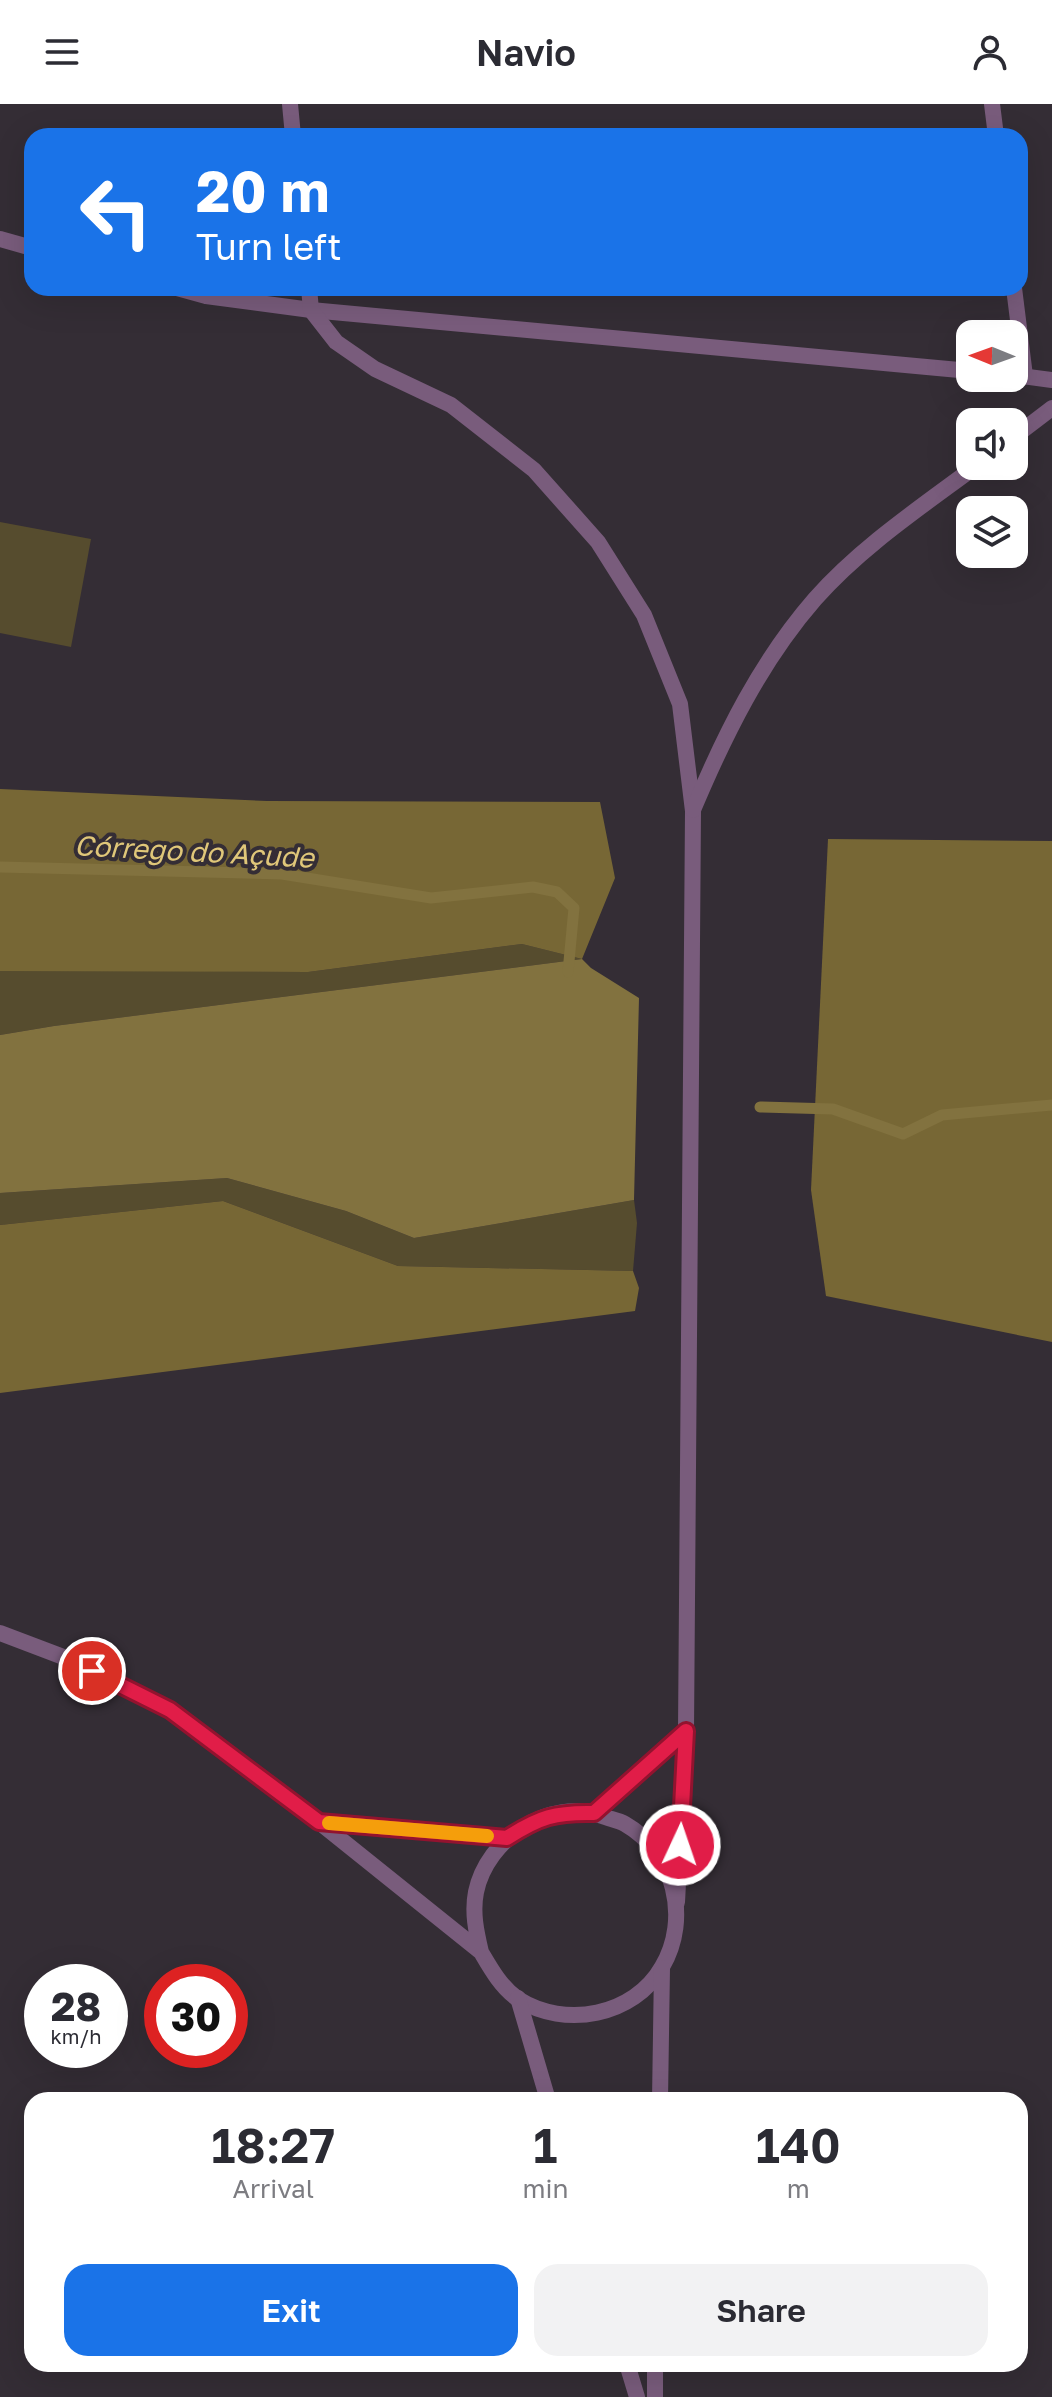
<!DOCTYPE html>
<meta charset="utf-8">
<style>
:root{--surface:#fff;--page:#f2f2f3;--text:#2b2b33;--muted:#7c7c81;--accent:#1a73e8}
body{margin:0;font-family:"Golos Text",sans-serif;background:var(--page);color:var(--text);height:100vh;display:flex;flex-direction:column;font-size:30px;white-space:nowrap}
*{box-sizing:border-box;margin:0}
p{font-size:26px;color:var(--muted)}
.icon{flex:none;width:44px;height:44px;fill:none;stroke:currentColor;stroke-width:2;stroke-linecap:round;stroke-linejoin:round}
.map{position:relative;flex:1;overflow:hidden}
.side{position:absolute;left:24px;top:1988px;width:1004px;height:280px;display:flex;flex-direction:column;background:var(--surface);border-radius:24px;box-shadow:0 8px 32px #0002}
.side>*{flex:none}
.hud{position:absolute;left:24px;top:24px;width:1004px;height:168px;border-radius:24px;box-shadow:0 8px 32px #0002;background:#1a73e8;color:#fff;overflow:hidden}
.needle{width:52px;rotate:271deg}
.fabs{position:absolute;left:956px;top:216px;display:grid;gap:16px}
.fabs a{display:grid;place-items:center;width:72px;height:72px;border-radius:16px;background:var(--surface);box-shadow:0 8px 32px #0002;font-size:40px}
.speed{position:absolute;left:24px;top:1860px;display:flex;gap:16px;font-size:40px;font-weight:700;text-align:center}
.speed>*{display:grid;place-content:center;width:104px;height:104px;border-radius:50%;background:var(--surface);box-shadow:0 8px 32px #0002;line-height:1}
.speed small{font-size:20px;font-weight:400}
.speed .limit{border:12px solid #d22;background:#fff;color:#111}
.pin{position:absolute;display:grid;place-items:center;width:68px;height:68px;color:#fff;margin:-34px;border:4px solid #fff;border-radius:50%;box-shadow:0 2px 8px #0007}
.me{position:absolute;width:88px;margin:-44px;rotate:3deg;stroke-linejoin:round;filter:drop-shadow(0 0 6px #0008)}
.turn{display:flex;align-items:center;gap:28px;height:168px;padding:0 40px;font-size:36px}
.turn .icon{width:104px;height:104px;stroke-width:2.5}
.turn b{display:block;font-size:56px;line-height:68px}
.eta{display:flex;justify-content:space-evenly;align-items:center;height:136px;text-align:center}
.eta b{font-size:48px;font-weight:600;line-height:56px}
.cta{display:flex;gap:16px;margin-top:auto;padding:16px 40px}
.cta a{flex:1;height:92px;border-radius:24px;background:var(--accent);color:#fff;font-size:32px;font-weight:600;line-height:92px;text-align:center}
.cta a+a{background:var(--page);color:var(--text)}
header{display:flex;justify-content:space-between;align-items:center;height:104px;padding:0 40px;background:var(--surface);font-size:36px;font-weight:600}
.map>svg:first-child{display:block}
.green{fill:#564c2e}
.forest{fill:#776735}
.water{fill:#82723f}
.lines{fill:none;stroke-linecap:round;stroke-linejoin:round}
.stream{stroke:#82723f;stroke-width:11}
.street{stroke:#795c7c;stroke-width:16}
.route-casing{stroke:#92132f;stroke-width:20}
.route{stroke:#e11d48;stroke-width:14}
.slow{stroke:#f59e0b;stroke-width:14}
.labels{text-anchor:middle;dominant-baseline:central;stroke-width:8;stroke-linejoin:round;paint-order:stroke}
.water-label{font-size:28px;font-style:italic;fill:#e0c779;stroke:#342d35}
</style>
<header><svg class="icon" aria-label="menu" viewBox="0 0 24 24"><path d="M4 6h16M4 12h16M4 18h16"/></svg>Navio<svg class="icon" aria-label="person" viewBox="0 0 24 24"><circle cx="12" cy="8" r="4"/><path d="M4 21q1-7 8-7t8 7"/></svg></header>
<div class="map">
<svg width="1052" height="2293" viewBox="0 0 1052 2293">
<rect width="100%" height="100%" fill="#342d35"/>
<g class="green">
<path d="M0 418 91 435 71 543 0 529Z"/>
<path d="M522 840 582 855 54 922 0 931V865L308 868Z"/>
<path d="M227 1074 346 1107 414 1134 634 1096 637 1119 633 1167 398 1162 223 1097 0 1121V1089Z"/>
</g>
<g class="forest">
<path d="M0 685 267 697 600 698 615 774 582 855 522 840 308 868 0 867Z"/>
<path d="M828 735 1052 737V1238L826 1192 811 1086Z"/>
<path d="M223 1097 398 1162 633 1167 639 1184 635 1207 0 1289V1121Z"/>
</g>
<path class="water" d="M582 855 591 864 639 894 634 1096 414 1134 346 1107 227 1074 0 1089V931L54 922Z"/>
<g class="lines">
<g class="stream">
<path d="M0 763 282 770 431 794 533 783 557 788 574 804 568 868"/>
<path d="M760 1003 833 1005 903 1030 942 1011 1052 1001"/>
</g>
<g class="street">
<path d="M290 0 293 32"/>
<path d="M992 0 996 32"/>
<path d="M0 135 32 144"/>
<path d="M177 184 206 192 311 206 970 267"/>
<path d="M309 184 311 206 336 238 375 265 451 301 534 366 598 438 644 511 680 600 693 707 686 1627 677 1798"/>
<path d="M1014 184 1025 272"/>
<path d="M1014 271 1052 276"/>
<path d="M1014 333 1052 304"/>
<path d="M693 706C725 630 761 557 815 495 861 443 921 403 976 362"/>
<path d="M0 1529 66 1554 170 1606 319 1718 481 1848C491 1865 501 1883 518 1895 565 1925 634 1912 662 1863 691 1814 674 1748 625 1720 618 1716 609 1715 602 1712 549 1693 487 1735 476 1788 472 1808 476 1827 481 1848"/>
<path d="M594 1709 686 1627"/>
<path d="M321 1718 507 1734"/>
<path d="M518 1894 548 1996"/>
<path d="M660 1996 662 1864"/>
<path d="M627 2260 637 2293"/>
<path d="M655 2293V2260"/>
</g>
</g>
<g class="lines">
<g class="route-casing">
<path id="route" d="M92 1567 170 1606 319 1718 507 1734C539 1713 556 1708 594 1709L686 1627 680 1741"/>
</g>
<use href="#route" class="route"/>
<path class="slow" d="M329 1719 487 1732"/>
</g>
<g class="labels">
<g class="water-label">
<text transform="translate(194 747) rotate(3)">Córrego do Açude</text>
</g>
</g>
</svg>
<div class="fabs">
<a><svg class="needle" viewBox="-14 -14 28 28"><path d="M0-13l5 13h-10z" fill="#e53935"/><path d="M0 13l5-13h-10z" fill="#7c7c81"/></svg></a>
<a><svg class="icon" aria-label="sound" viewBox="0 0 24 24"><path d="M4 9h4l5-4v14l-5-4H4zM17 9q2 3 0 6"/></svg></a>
<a><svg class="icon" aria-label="layers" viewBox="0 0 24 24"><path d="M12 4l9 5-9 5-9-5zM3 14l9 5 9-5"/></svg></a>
</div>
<div class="speed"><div>28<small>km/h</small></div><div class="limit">30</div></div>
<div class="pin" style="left:92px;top:1567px;background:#d93025"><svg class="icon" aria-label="arrive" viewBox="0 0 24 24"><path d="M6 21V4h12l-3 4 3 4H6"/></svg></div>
<svg class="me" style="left:680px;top:1741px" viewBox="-20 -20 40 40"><circle r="17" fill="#e11d48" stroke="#fff" stroke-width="3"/><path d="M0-11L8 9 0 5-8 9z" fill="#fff"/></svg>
<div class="hud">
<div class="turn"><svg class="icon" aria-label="left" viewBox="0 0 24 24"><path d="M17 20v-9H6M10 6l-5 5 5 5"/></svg><div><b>20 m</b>Turn left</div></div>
</div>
<section class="side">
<div class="eta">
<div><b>18:27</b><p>Arrival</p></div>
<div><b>1</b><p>min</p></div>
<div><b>140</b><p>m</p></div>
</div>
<div class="cta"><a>Exit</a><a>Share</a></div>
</section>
</div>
